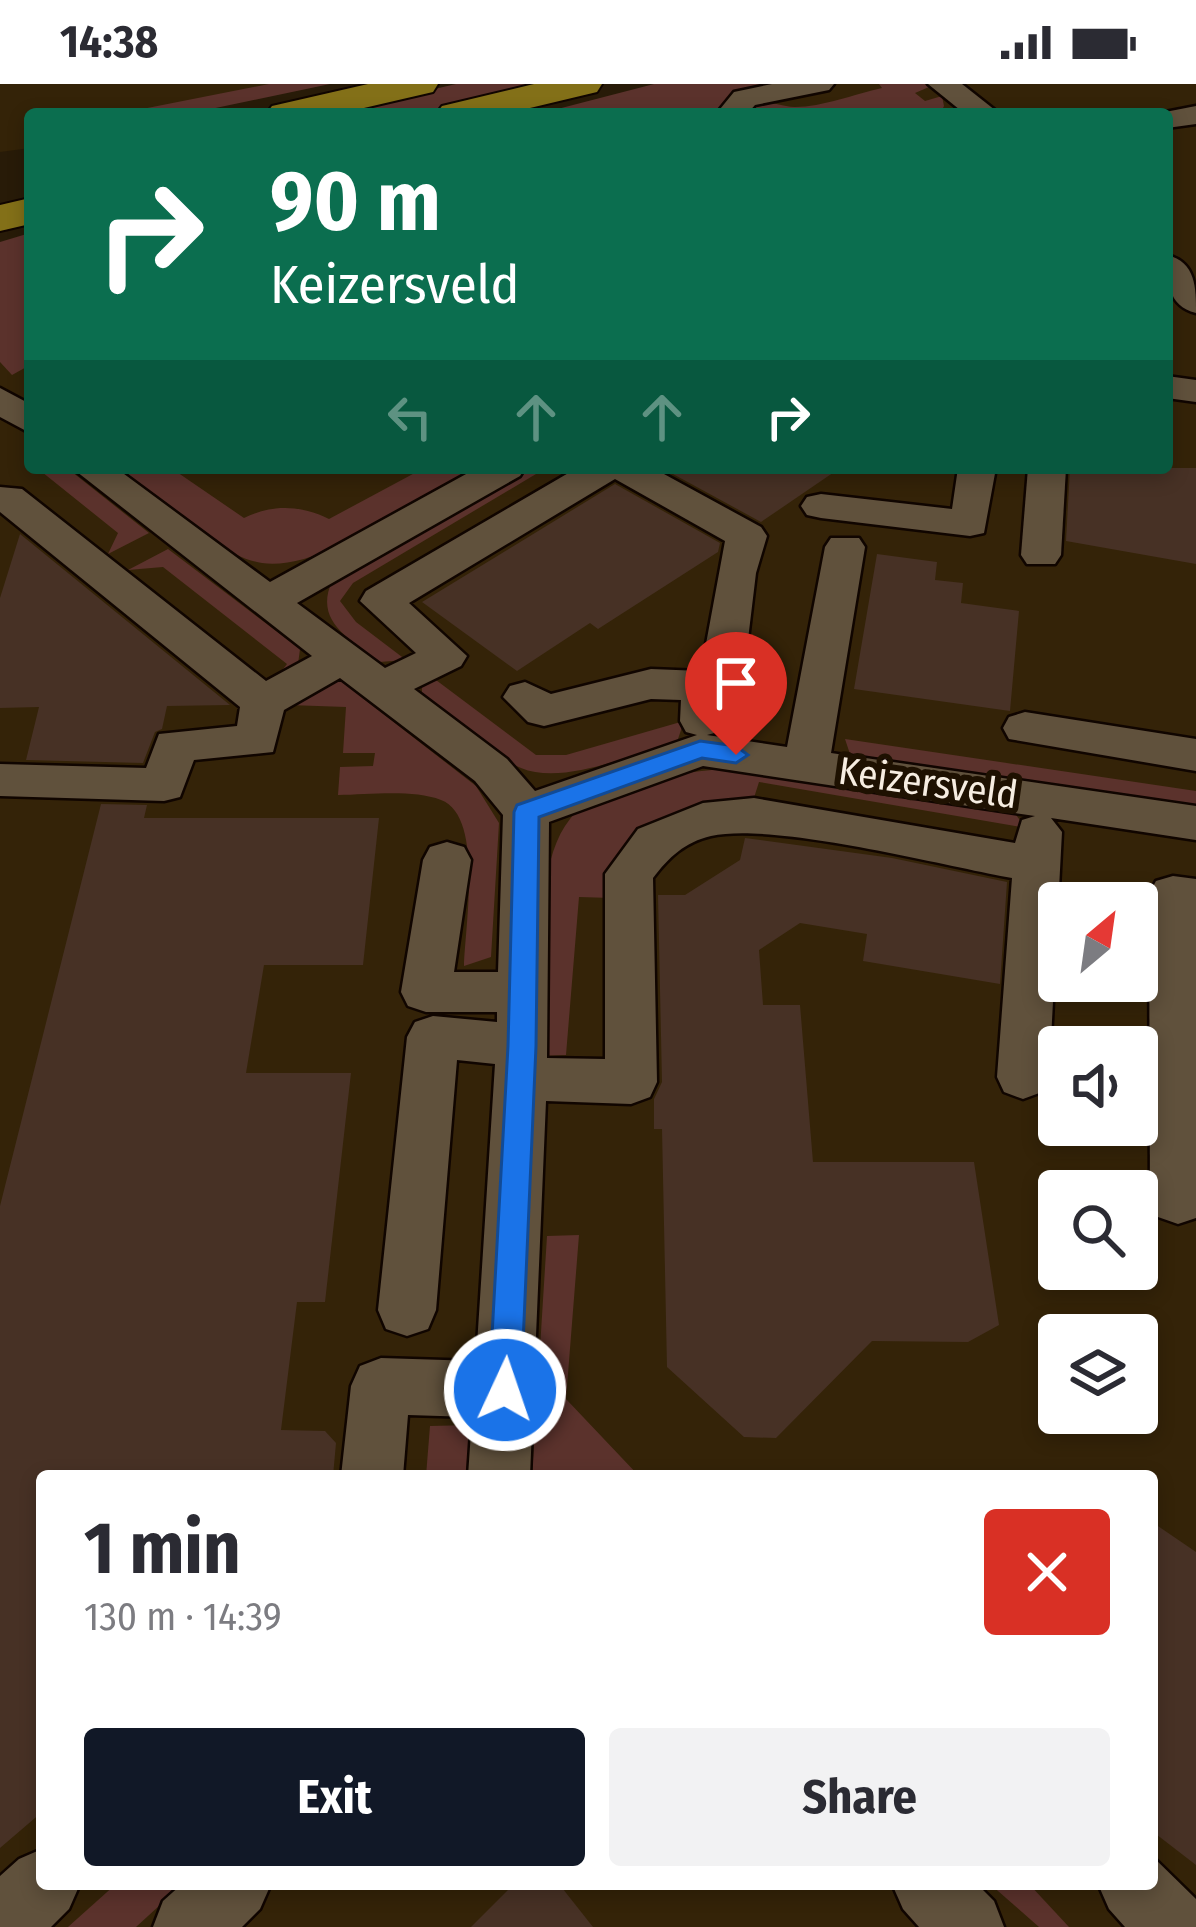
<!DOCTYPE html>
<meta charset="utf-8">
<style>
:root{--surface:#fff;--page:#f2f2f3;--text:#2b2b33;--muted:#7c7c81;--accent:#111827}
body{margin:0;font-family:"Fira Sans Condensed",sans-serif;background:var(--page);color:var(--text);height:100vh;display:flex;flex-direction:column;font-size:45px;white-space:nowrap}
*{box-sizing:border-box;margin:0}
p{font-size:39px;color:var(--muted)}
.icon{flex:none;width:66px;height:66px;fill:none;stroke:currentColor;stroke-width:2;stroke-linecap:round;stroke-linejoin:round}
.map{position:relative;flex:1;overflow:hidden}
.side{position:absolute;left:36px;top:1386px;width:1122px;height:420px;display:flex;flex-direction:column;background:var(--surface);border-radius:12px;box-shadow:0 6px 18px #0003}
.side>*{flex:none}
.guide{position:absolute;left:24px;top:24px;width:1149px;height:366px;border-radius:12px;box-shadow:0 6px 18px #0003;background:#0b6e4f;color:#fff;overflow:hidden}
.needle{width:78px;rotate:29deg}
.tools{position:absolute;left:1038px;top:798px;display:grid;gap:24px}
.tools a{display:grid;place-items:center;width:120px;height:120px;border-radius:12px;background:var(--surface);box-shadow:0 6px 18px #0003;font-size:60px}
.pin{position:absolute;display:grid;place-items:center;width:102px;height:102px;color:#fff;margin:-123px -51px;border-radius:50% 50% 50% 0;rotate:-45deg;box-shadow:0 0 12px #0007}
.pin .icon{rotate:45deg}
.me{position:absolute;width:132px;margin:-66px;rotate:3deg;stroke-linejoin:round;filter:drop-shadow(0 0 9px #0008)}
.turn{display:flex;align-items:center;gap:42px;height:252px;padding:0 48px;font-size:54px}
.turn .icon{width:156px;height:156px;stroke-width:2.5}
.turn b{display:block;font-size:84px;line-height:102px}
.lanes{display:flex;align-items:center;height:114px;padding:0 48px;background:#0003;justify-content:center;gap:60px;direction:ltr}
.lanes .off{opacity:.35}
.round{display:grid;place-items:center;flex:none;width:126px;height:126px;border-radius:12px;background:var(--page)}
.headline{display:flex;align-items:center;justify-content:space-between;height:204px;padding:0 48px}
h1{font-size:72px;font-weight:700;line-height:90px}
.button{display:flex;gap:24px;margin-top:auto;padding:24px 48px}
.button a{flex:1;height:138px;border-radius:12px;background:var(--accent);color:#fff;font-size:48px;font-weight:700;line-height:138px;text-align:center}
.button a+a{background:var(--page);color:var(--text)}
.status{display:flex;justify-content:space-between;align-items:center;height:84px;padding:0 60px;background:var(--surface);direction:ltr}
.status svg{height:33px;fill:currentColor}
.map>svg:first-child{display:block}
.built{fill:#342308;fill-rule:evenodd}
.green{fill:#5b322c}
.building{fill:#473125}
.lines{fill:none;stroke-linecap:round;stroke-linejoin:round}
.minor-casing{stroke:#100500;stroke-width:5}
.major-casing{stroke:#100500;stroke-width:4}
.minor{fill:#60513c;fill-rule:evenodd}
.major{fill:#837018;fill-rule:evenodd}
.route{fill:#1a73e8;stroke:#114b97;stroke-width:3}
.labels{text-anchor:middle;dominant-baseline:central;stroke-width:12;stroke-linejoin:round;paint-order:stroke}
.street-label{font-size:39px;fill:#f6ede1;stroke:#1e1101}
</style>
<div class="status"><b>14:38</b><svg viewBox="0 0 49 12"><path d="M0 12V9h3v3zM5 12V6h3v6zM10 12V3h3v9zM15 12V0h3v12zM26 1h20v11H26zM47 4h2v5h-2z"/></svg></div>
<div class="map">
<svg width="1196" height="1843" viewBox="0 0 1196 1843">
<rect width="100%" height="100%" fill="#281b08"/>
<g class="built">
<path d="M0 0H272L141 30H30V64L0 68Z"/>
<path d="M739 0H1196V1843H0V168L30 161V384H1167V30H603ZM1059 819H1137V897H1059ZM1059 963H1137V1041H1059ZM1059 1107H1137V1185H1059ZM1059 1251H1137V1329H1059ZM42 1392H1152V1800H42Z"/>
</g>
<g class="green">
<path d="M269 0H330L187 30H117Z"/>
<path d="M456 0H553L423 30H327Z"/>
<path d="M654 0H770L722 19 719 30 546 28Z"/>
<path d="M879 0H925L929 3 915 9 925 17 942 12 944 22 940 30H743C764 10 772 22 795 23 822 23 855 10 882 4Z"/>
<path d="M30 149V281L12 291 0 278V158Z"/>
<path d="M37 384H67L149 449 108 470 118 449Z"/>
<path d="M116 384H171L244 434C272 420 301 421 329 435L424 384H478C424 413 322 488 262 479 218 473 152 410 116 384Z"/>
<path d="M523 384H546L353 499 340 517 356 538 406 576 379 578C349 554 314 538 332 497Z"/>
<path d="M168 465 300 565 297 588 270 602 287 580 163 483 128 486Z"/>
<path d="M432 593 536 671H566L684 637 677 658C634 669 564 702 521 684 486 669 453 634 422 612V603Z"/>
<path d="M337 594 476 702 499 739 491 873 464 882C465 841 484 732 441 716 412 705 368 711 338 711L340 683 373 682 375 669H343L346 623 289 621Z"/>
<path d="M845 655 1196 707V724L851 673Z"/>
<path d="M727 685 1016 731 1026 744 759 698 752 720 697 723 612 814 579 813 566 971 539 972C542 908 530 784 570 735 598 700 685 687 727 685Z"/>
<path d="M579 1151 566 1315 639 1392H532L547 1152Z"/>
<path d="M472 1341 469 1392H426L430 1342Z"/>
<path d="M116 1800H183L136 1843H68Z"/>
<path d="M990 1800H1029L1069 1843H1039Z"/>
</g>
<g class="building">
<path d="M662 384H840L761 438Z"/>
<path d="M1070 384H1196V480L1066 457Z"/>
<path d="M615 400 720 459 718 468 598 545 590 539 517 587 422 518Z"/>
<path d="M20 450 230 621 167 622 162 645 155 648 143 679 26 676 39 623 0 624V514Z"/>
<path d="M877 470 937 478 935 496 963 499 961 519 1019 527 1010 627 854 605Z"/>
<path d="M101 720 147 721 144 734H379L363 881H264L246 989H351L325 1218H297L281 1346 325 1347 336 1359 333 1392H42V1728L0 1764V1122Z"/>
<path d="M745 754 892 774 1007 798 1000 900 863 877 867 850 800 839 759 866 763 921H800L813 1078H974L999 1241 968 1258 872 1257 776 1354 744 1353 667 1283 662 1045H654V1015L662 998 658 811H685L740 776Z"/>
<path d="M1152 1438 1196 1468V1781L1152 1747Z"/>
<path d="M514 1800H559L593 1843H471Z"/>
</g>
<g class="lines">
<g class="minor-casing">
<g id="minor">
<path d="M772 0H834L829 6 755 21 747 30H716L734 8Z"/>
<path d="M928 0H962L1000 30H965Z"/>
<path d="M483 21H524L539 30H468Z"/>
<path d="M1196 22V40L1167 44V30H1155Z"/>
<path d="M1167 171C1196 178 1196 204 1196 229 1167 222 1167 196 1167 171Z"/>
<path d="M1167 292 1196 296V318L1167 314Z"/>
<path d="M0 304 30 320V349L0 333Z"/>
<path d="M72 384H116L270 498 477 384H525L520 392 297 519 385 584 416 569 360 517 366 507 577 384H653L761 443 767 452 756 489 743 597 736 607 725 611 718 648 707 651 787 663 825 463 831 454H859L865 463 831 669 1196 722V756L1051 734 1062 748 1049 993 1042 1008 1023 1015 1004 1008 997 993 1012 794C941 781 774 738 711 752 685 758 669 773 653 794L657 998 650 1013 631 1020 546 1017 530 1392H468L472 1333 408 1331 403 1392H341L351 1302 360 1282 381 1274 476 1277 495 980 457 976 436 1226 428 1245 407 1252 386 1245 378 1226 407 953 415 938 433 932 497 938V928H426L408 922 401 908 423 776 430 763 447 758 464 763 471 776 454 888H498L503 731 475 697 340 594 284 626 273 668 194 676 180 713 164 717 0 712V680L146 684 159 650 237 642 240 623 0 428V403L22 405 266 597 312 572ZM615 395 725 457 701 587 651 585 551 610 525 598 510 602 503 613 528 638 544 642 651 615 681 616 680 637 686 648 697 651 535 707 507 675 414 605 461 582 467 572 409 519ZM703 682 1035 732 1022 736 1015 759 754 714 703 719 638 745 605 790V975L547 974 549 738Z"/>
<path d="M958 384H996L984 449 970 452 821 434 807 431 801 422 807 413 821 410 952 425Z"/>
<path d="M1028 384H1066L1061 471 1055 480H1027L1021 471Z"/>
<path d="M1025 628 1196 655V687L1009 655 1003 644 1009 633Z"/>
<path d="M1173 792 1196 795V1134L1178 1140 1158 1133 1150 1116 1149 810 1156 797Z"/>
<path d="M42 1765V1800H80L69 1825 51 1843H0V1792L19 1775Z"/>
<path d="M1152 1772 1196 1815V1843H1125L1109 1825 1098 1800H1152Z"/>
<path d="M182 1800H271L260 1825 242 1843H153L163 1817Z"/>
<path d="M892 1800H977L994 1817 1004 1843H919L903 1825Z"/>
</g>
</g>
<g class="major-casing">
<g id="major">
<path d="M368 0H438L433 8 338 30H266L272 22Z"/>
<path d="M534 0H602L597 8 505 30H436L442 22Z"/>
<path d="M30 114V140L0 147V121Z"/>
</g>
</g>
<use href="#minor" class="minor"/>
<use href="#major" class="major"/>
</g>
<path class="route" d="M700 657 736 662 748 671 736 679 702 674 539 733 536 962 521 1306 516 1317 505 1321 494 1317 489 1306 508 962 514 728 517 721Z"/>
<g class="labels">
<g class="street-label">
<text transform="translate(928 699) rotate(8)">Keizersveld</text>
</g>
</g>
</svg>
<div class="tools">
<a><svg class="needle" viewBox="-14 -14 28 28"><path d="M0-13l5 13h-10z" fill="#e53935"/><path d="M0 13l5-13h-10z" fill="#7c7c81"/></svg></a>
<a><svg class="icon" aria-label="sound" viewBox="0 0 24 24"><path d="M4 9h4l5-4v14l-5-4H4zM17 9q2 3 0 6"/></svg></a>
<a><svg class="icon" aria-label="search" viewBox="0 0 24 24"><circle cx="10" cy="10" r="6"/><path d="M15 15l6 6"/></svg></a>
<a><svg class="icon" aria-label="layers" viewBox="0 0 24 24"><path d="M12 4l9 5-9 5-9-5zM3 14l9 5 9-5"/></svg></a>
</div>
<div class="pin" style="left:736px;top:671px;background:#d93025"><svg class="icon" aria-label="arrive" viewBox="0 0 24 24"><path d="M6 21V4h12l-3 4 3 4H6"/></svg></div>
<svg class="me" style="left:505px;top:1306px" viewBox="-20 -20 40 40"><circle r="17" fill="#1a73e8" stroke="#fff" stroke-width="3"/><path d="M0-11L8 9 0 5-8 9z" fill="#fff"/></svg>
<div class="guide">
<div class="turn"><svg class="icon" aria-label="right" viewBox="0 0 24 24"><path d="M7 20v-9h11M14 6l5 5-5 5"/></svg><div><b>90 m</b>Keizersveld</div></div>
<div class="lanes"><svg class="icon off" aria-label="left" viewBox="0 0 24 24"><path d="M17 20v-9H6M10 6l-5 5 5 5"/></svg><svg class="icon off" aria-label="ahead" viewBox="0 0 24 24"><path d="M12 20V5M6 11l6-6 6 6"/></svg><svg class="icon off" aria-label="ahead" viewBox="0 0 24 24"><path d="M12 20V5M6 11l6-6 6 6"/></svg><svg class="icon" aria-label="right" viewBox="0 0 24 24"><path d="M7 20v-9h11M14 6l5 5-5 5"/></svg></div>
</div>
<section class="side">
<div class="headline"><div><h1>1 min</h1><p>130 m · 14:39</p></div><a class="round" style="background:#d93025;color:#fff"><svg class="icon" aria-label="close" viewBox="0 0 24 24"><path d="M6 6l12 12M18 6L6 18"/></svg></a></div>
<div class="button"><a>Exit</a><a>Share</a></div>
</section>
</div>
